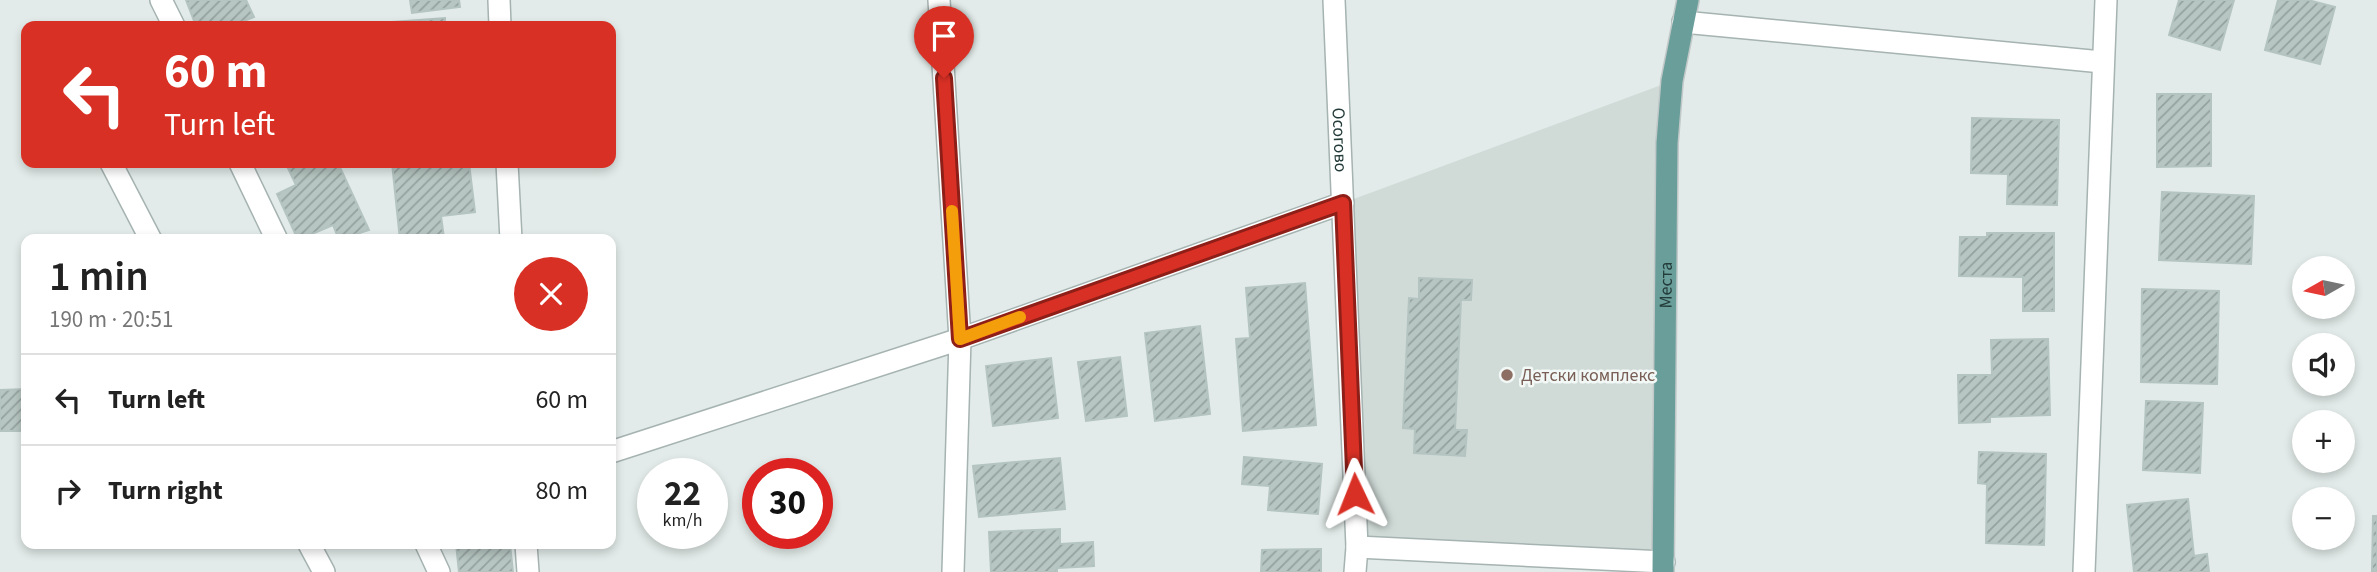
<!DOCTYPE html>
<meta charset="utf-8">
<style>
:root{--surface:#fff;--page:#f6f6f6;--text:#222;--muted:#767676;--line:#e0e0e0}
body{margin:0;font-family:"Source Sans 3",sans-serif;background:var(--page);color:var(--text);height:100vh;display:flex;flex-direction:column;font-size:26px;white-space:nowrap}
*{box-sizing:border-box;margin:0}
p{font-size:23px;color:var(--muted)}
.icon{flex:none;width:38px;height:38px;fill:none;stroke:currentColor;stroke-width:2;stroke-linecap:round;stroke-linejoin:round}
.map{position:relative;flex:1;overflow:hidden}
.details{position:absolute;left:21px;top:234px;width:595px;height:315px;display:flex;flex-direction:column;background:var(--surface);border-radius:14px;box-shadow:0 4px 10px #0003}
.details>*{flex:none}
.top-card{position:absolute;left:21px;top:21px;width:595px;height:147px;border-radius:14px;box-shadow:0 4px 10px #0003;background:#d93025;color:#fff;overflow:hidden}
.needle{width:46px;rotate:261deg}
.controls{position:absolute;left:2292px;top:256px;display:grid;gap:14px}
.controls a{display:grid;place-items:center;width:63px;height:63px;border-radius:50%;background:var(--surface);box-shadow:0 4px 10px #0003;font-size:35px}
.speed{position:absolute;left:637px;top:458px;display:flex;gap:14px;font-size:35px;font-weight:700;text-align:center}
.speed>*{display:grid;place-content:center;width:91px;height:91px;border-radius:50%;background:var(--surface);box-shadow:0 4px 10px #0003;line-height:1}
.speed small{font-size:18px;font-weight:400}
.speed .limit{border:10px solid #d22;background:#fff;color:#111}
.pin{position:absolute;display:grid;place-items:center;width:60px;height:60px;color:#fff;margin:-72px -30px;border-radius:50% 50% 50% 0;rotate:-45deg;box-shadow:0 0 7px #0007}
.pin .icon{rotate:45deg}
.me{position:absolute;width:77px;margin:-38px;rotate:358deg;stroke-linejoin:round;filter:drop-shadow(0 0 5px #0008)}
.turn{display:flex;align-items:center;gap:24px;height:147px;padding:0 28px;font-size:32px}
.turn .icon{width:91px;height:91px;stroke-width:2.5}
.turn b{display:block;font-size:49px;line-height:60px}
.round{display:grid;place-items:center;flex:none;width:74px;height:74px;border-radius:37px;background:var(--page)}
.overview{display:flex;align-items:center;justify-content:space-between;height:119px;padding:0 28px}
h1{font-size:42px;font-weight:600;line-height:52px}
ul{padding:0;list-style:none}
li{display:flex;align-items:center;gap:21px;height:91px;padding:0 28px;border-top:2px solid var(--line)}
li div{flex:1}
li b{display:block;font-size:26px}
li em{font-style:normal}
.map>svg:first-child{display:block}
.built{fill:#d0dbd8}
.building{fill:url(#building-hatch);stroke:#b4c4c1;stroke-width:2}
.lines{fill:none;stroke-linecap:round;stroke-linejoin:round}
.minor-casing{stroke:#a5b3b1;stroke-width:24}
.major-casing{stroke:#c1c8c8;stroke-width:24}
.minor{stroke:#fff;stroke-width:21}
.major{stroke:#699e9a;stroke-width:21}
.route-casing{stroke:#8d1f18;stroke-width:18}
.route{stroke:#d93025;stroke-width:12}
.slow{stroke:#f59e0b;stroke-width:12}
.education-dot{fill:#8d6e63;stroke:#f2f8f6;stroke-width:2.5}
.labels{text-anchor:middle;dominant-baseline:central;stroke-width:5;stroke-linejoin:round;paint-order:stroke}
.street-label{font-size:18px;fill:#233b39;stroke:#f2f8f6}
.education-label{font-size:18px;fill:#785e54;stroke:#f2f8f6;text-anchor:start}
</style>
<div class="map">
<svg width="2377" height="572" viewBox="0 0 2377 572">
<defs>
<pattern id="building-hatch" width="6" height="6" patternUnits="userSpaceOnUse" patternTransform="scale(1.75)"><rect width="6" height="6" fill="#b7c6c2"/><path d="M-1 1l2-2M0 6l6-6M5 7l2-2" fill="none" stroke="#94a29f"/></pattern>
</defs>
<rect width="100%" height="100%" fill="#e2ebe9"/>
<path class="built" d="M1672 81 1664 562 1357 547 1343 203Z"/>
<g class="building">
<path d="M186 0H246L254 17 232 26H196Z"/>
<path d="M410 0H459L460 7 412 13Z"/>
<path d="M2179 0H2234L2220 50 2169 35Z"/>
<path d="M2278 0H2308L2335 7 2320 64 2265 50Z"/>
<path d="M445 18V26H379V23Z"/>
<path d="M2157 94H2211V166L2157 167Z"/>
<path d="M1972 118 2059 120 2057 205 2007 204 2008 174 1971 173Z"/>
<path d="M295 163H338L369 230 339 240 333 225 298 240 277 194 296 185 287 166Z"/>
<path d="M392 163H469L475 212 441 216 444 238 400 240Z"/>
<path d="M2162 192 2254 196 2251 264 2159 260Z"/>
<path d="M1987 233H2054V311H2023V277L1959 276 1960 237H1987Z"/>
<path d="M1419 278 1472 280 1471 300H1461L1455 430H1467L1465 456 1414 453 1415 429 1403 428 1409 298 1419 299Z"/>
<path d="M1305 283 1316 425 1243 431 1236 339 1250 338 1246 288Z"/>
<path d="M2142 289 2219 291 2217 384 2141 382Z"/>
<path d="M1200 326 1210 414 1155 421 1145 333Z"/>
<path d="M2048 339 2050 415 1990 417V422L1959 423 1958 375H1992L1991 340Z"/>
<path d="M1120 357 1127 416 1086 421 1078 362Z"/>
<path d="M1051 358 1058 418 993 426 986 366Z"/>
<path d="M26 389V431H0V390Z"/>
<path d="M2146 401 2203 403 2200 473 2143 470Z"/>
<path d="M1979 452 2046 454 2044 545 1986 543 1987 484 1978 483Z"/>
<path d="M1244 457 1322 464 1318 514 1268 510 1270 486 1242 484Z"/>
<path d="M1060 458 1065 509 979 517 973 466Z"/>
<path d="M2188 499 2194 556 2207 554 2209 572H2134L2127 505Z"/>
<path d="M2373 516H2377V572H2372Z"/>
<path d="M1060 529V544L1093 542 1094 566 1057 568V572H991L989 532Z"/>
<path d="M456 544H510L513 572H459Z"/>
<path d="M1321 549V572H1261L1262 550Z"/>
</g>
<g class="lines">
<g class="minor-casing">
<g id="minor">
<path d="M161 0 174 26"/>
<path d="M499 0 500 26"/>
<path d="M939 0 960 339 953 572"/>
<path id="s1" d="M1334 0 1357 547 1355 572"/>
<path d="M1683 22 2102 62"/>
<path d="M111 163 151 240"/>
<path d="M240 163 277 240"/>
<path d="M507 163 511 240"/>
<path d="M611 452 960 339 1343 203"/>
<path d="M309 544 324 572"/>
<path d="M426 544 439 572"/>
<path d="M526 544 528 572"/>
<path d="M1357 547 1664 562"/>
<path d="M2084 572 2106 0"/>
</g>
</g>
<g class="major-casing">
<g id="major">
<path id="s2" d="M1663 572 1667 143 1672 81 1688 0"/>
</g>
</g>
<use href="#minor" class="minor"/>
<use href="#major" class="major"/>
</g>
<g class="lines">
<g class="route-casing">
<path id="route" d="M944 78 960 339 1343 203 1355 494"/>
</g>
<use href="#route" class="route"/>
<path class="slow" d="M952 211 960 339 1020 317"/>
</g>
<circle class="education-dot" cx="1507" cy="375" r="7"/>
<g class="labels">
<g class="street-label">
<text stroke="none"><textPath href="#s1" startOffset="140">Осогово</textPath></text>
<text stroke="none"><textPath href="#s2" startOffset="287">Места</textPath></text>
</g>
<g class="education-label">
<text x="1521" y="375">Детски комплекс</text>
</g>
</g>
</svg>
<div class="controls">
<a><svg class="needle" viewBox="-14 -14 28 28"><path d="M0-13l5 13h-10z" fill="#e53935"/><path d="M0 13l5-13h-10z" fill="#767676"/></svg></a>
<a><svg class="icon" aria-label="sound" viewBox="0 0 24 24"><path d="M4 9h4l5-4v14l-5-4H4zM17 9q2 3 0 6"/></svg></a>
<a>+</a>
<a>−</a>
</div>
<div class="speed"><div>22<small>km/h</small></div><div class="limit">30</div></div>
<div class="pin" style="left:944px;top:78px;background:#d93025"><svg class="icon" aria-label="arrive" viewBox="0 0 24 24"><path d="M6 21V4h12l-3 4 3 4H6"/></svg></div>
<svg class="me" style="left:1355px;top:494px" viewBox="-20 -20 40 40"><path d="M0-17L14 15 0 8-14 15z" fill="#d93025" stroke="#fff" stroke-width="4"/></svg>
<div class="top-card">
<div class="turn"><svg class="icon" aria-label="left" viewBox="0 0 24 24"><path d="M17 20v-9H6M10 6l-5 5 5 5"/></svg><div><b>60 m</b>Turn left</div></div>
</div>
<section class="details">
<div class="overview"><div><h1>1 min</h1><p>190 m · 20:51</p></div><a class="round" style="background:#d93025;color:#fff"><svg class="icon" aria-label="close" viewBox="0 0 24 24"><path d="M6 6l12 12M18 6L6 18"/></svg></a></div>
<ul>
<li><svg class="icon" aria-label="left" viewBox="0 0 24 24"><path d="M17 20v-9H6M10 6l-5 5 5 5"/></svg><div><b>Turn left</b></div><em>60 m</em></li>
<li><svg class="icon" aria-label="right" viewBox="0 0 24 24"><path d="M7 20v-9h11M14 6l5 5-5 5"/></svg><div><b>Turn right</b></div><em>80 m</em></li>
</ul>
</section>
</div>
